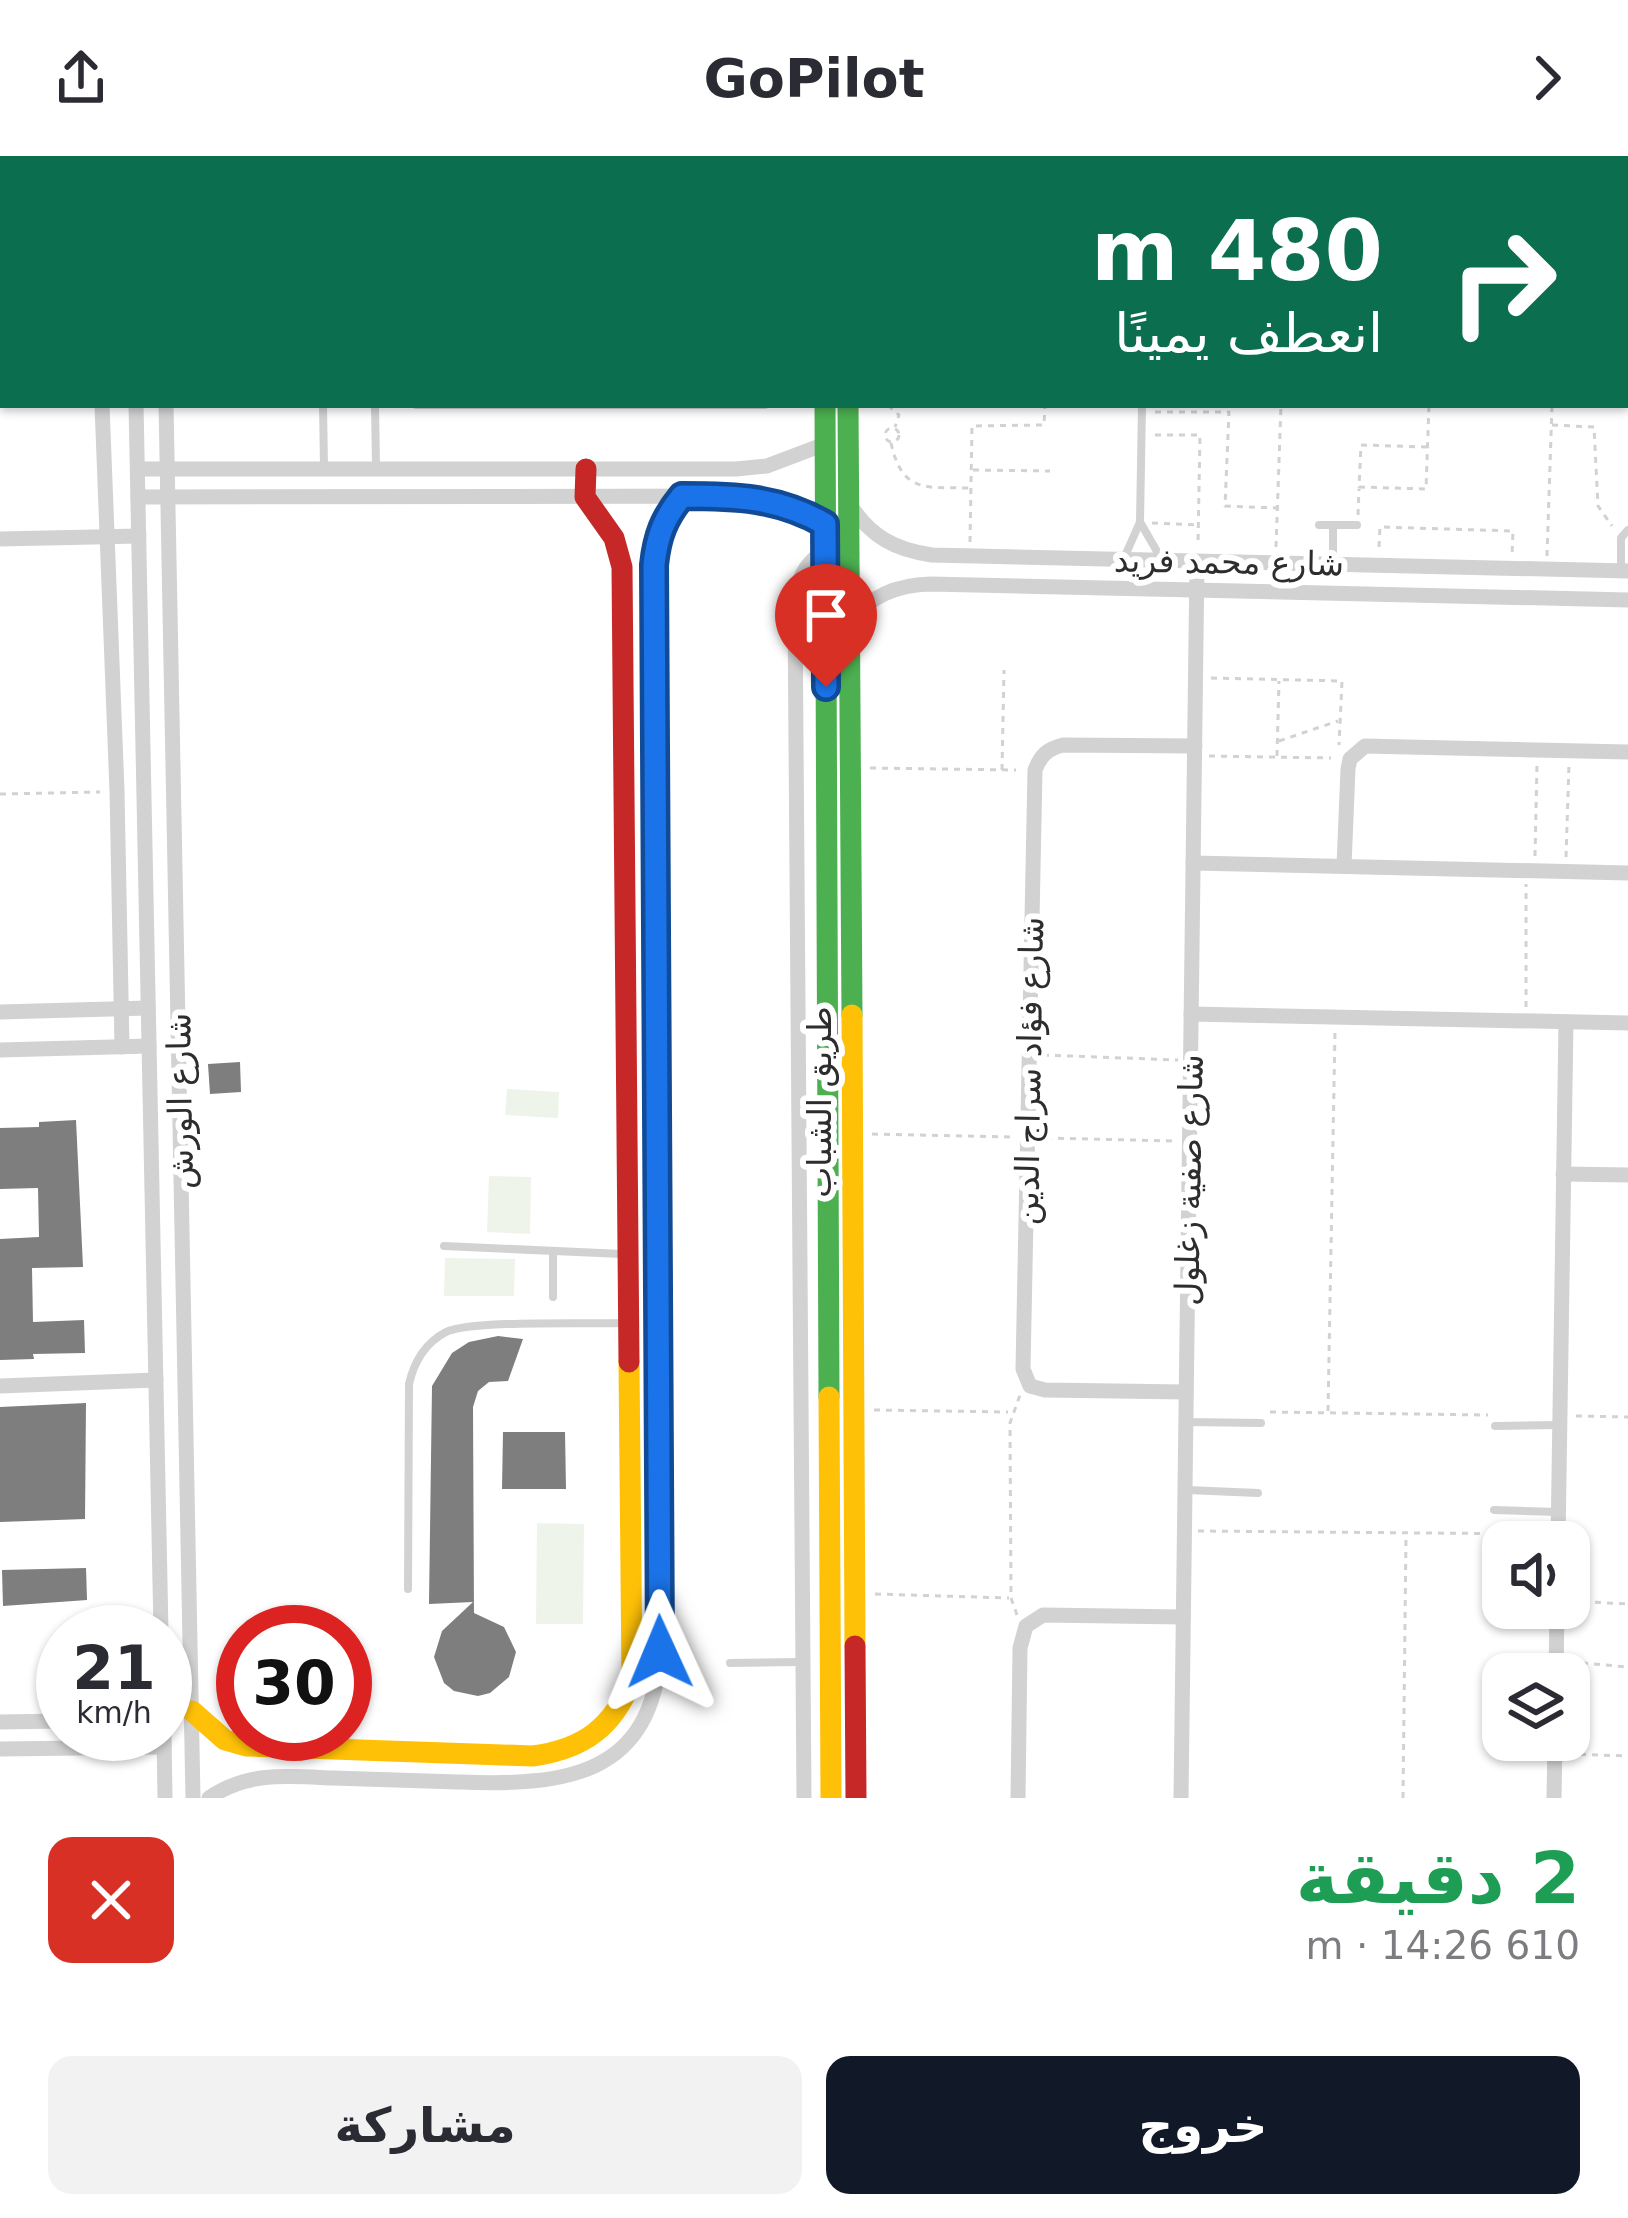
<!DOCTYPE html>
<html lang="ar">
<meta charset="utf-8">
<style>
:root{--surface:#fff;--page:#f2f2f3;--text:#2b2b33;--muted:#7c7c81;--accent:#111827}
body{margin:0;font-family:"DejaVu Sans",Vazirmatn,sans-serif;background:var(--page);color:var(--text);direction:rtl;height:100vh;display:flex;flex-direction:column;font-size:45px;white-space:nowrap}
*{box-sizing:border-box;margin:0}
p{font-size:39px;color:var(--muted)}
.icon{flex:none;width:66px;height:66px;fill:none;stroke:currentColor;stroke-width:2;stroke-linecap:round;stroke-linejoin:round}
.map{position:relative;height:1642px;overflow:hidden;direction:ltr}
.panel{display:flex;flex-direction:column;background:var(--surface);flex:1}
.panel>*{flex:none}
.guide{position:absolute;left:0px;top:0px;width:1629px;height:252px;box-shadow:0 3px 9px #0004;direction:rtl;background:#0b6e4f;color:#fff;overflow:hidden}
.controls{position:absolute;left:1482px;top:1365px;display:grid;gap:24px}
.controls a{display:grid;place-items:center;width:108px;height:108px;border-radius:24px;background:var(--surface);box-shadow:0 3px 9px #0004;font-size:60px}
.speed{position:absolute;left:36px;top:1449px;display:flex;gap:24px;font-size:60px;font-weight:700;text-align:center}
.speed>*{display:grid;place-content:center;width:156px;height:156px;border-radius:50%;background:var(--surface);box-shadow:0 3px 9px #0004;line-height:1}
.speed small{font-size:30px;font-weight:400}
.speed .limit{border:18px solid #d22;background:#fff;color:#111}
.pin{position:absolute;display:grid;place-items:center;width:102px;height:102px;color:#fff;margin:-123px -51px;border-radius:50% 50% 50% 0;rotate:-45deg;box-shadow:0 0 12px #0007}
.pin .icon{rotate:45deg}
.me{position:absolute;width:132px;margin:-66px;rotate:359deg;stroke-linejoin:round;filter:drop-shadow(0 0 9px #0008)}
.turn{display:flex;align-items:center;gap:42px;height:252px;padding:0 48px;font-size:54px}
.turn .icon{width:156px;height:156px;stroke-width:2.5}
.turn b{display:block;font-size:84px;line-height:102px}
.round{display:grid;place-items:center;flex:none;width:126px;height:126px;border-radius:24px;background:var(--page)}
.head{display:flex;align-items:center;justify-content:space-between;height:204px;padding:0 48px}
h1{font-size:72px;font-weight:700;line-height:90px;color:#1e9e55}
.action{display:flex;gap:24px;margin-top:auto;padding:24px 48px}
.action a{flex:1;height:138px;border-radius:24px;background:var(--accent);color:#fff;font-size:48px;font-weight:700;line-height:138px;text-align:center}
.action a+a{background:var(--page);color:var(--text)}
header{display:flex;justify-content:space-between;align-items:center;height:156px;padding:0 48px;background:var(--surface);font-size:54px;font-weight:700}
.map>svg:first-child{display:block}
.green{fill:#eff4eb}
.building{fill:#7e7e7e}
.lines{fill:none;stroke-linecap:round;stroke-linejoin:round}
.path{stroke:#d2d2d2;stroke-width:3;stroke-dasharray:6 6;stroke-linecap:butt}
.lane{stroke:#d2d2d2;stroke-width:8}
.street{stroke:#d2d2d2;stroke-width:15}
.fast{stroke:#4caf50;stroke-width:21}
.slow{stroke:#ffc107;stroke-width:21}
.jam{stroke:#c62828;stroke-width:21}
.route-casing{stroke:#114b97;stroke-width:30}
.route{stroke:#1a73e8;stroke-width:21}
.labels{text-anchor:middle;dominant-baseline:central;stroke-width:12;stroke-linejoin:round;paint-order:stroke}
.street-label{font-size:33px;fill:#2d2d2d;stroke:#fff}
</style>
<header><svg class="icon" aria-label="forward" viewBox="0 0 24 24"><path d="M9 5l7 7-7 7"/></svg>GoPilot<svg class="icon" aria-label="share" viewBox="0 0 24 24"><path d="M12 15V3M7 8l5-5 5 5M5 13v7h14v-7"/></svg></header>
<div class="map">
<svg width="1628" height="1642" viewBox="0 0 1628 1642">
<rect width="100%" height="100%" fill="#fff"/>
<g class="green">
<path d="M507 933 559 936 558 962 505 959Z"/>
<path d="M489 1020 531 1021 530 1078 487 1076Z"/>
<path d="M445 1102 515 1103 514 1140H444Z"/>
<path d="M537 1367 584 1368 583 1468H536Z"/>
</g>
<g class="building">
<path d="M240 906 241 936 210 938 208 908Z"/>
<path d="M76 964 83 1111 32 1112 33 1166 84 1164 85 1197 33 1198 34 1203 0 1204V1083L39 1081 38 1032 0 1033V972L39 971V966Z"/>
<path d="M498 1180 523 1183 508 1225 489 1226 478 1235 473 1251 474 1457 504 1471 516 1496 509 1521 490 1537 478 1540 454 1535 444 1527 434 1501 442 1475 473 1446 429 1448 432 1230 452 1197 469 1186Z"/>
<path d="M86 1247 85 1363 0 1366V1251Z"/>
<path d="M503 1276H565L566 1333H502Z"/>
<path d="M86 1412 87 1444 3 1450 2 1414Z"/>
</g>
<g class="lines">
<g class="path">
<path d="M1098 3V0"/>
<path d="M1175 3 1178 0"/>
<path d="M1227 3 1228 0"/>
<path d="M1573 3V0"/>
<path d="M0 151H3"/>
<path d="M1626 170H1628"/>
<path d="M888 249 899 259 895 271"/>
<path d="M1155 256H1229L1225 350 1277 352"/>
<path d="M1552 269 1594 271 1598 350 1612 370"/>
<circle cx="892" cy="279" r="7"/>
<path d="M1155 279H1200L1198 387"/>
<path d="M891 287C902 338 927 331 970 332"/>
<path d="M1427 291 1361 289 1359 331 1426 333 1429 249"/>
<path d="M973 314 1050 315"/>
<path d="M1358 359 1359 333"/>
<path d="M1152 367 1197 369"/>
<path d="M970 386 972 270 1044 269 1045 249"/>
<path d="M1276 391 1281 249"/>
<path d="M1379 391 1380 371 1513 375 1512 399"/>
<path d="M1547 400 1552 249"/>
<path d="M1211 522 1342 525 1339 589"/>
<path d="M1279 585 1338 565"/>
<path d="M1209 600 1331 602"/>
<path d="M1277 600 1279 525"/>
<path d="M870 612 1016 614"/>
<path d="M1002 614 1004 514"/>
<path d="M0 638 100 636"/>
<path d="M1535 700 1537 608"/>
<path d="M1566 701 1569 608"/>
<path d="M1526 851V728"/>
<path d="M1043 899 1178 904"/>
<path d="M872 978 1013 981"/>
<path d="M1046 982 1174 985"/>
<path d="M874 1254 1008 1256"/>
<path d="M1328 1255 1335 875"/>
<path d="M1270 1256 1488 1259"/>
<path d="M1576 1260 1628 1261"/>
<path d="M1198 1375 1543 1378"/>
<path d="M875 1438 1009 1442"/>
<path d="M1571 1445 1628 1448"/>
<path d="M1017 1459 1011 1442 1010 1267 1020 1239"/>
<path d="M1570 1506 1628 1511"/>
<path d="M1568 1598 1628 1600"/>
<path d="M1403 1642 1406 1379"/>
</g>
<g class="lane">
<path d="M319 0V3"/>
<path d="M371 0V3"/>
<path d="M403 0V3"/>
<path d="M528 0V3"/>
<path d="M707 3 710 0"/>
<path d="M323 249 324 311"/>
<path d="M375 249 376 311"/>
<path d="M416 249H765"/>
<path d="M1140 366 1162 404"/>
<path d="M1319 369H1357"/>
<path d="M1125 400 1140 366 1142 249"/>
<path d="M1333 407V369"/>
<path d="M1621 415V382L1628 374"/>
<path d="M444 1090 622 1098"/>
<path d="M553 1095V1141"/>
<path d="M1186 1266 1261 1267"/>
<path d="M1495 1270 1558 1269"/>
<path d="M1187 1334 1258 1337"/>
<path d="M1494 1354 1558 1356"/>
<path d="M408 1433 409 1228C414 1206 425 1187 446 1176 471 1164 588 1168 623 1167"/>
<path d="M730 1507 800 1506"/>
</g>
<g class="street">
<path d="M93 0V3"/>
<path d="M131 0V3"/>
<path d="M161 0 162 3"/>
<path d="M1255 0 1257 3"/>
<path d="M1626 20H1628"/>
<path d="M102 249 117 635 122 891"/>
<path d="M136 249 161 1476"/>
<path d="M166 249 193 1642"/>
<path d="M138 313H736L767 310 825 288"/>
<path d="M138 341 739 340 769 343 825 368"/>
<path d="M851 350C871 381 896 394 932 399L1628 415"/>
<path d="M0 383 139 380"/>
<path d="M849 465C872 440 896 429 930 428L1628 444"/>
<path d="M1193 707 1628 717"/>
<path d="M1344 710 1348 613 1350 603 1365 590 1628 596"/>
<path d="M0 856 148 852"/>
<path d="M1191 858 1628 867"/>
<path d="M0 894 149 890"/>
<path d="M1563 1018 1628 1019"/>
<path d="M0 1230 156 1224"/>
<path d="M1186 1236 1045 1234 1030 1230 1023 1213 1035 614C1041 599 1047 593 1063 589L1195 590"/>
<path d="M1558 1386 1566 866"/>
<path d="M1556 1518 1557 1452"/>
<path d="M0 1566 63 1565"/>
<path d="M164 1578 165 1642"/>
<path d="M0 1593 164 1591"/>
<path d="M209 1642C248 1615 288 1620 333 1622 375 1623 418 1625 461 1626 564 1630 652 1620 660 1497L654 409C657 380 664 362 682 340"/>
<path d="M804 1642 795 452C796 424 803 410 825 393"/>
<path d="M1018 1642 1020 1492 1026 1470 1043 1459 1183 1461"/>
<path d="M1181 1642 1197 406"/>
<path d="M1554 1642 1555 1584"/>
</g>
<g class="fast">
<path d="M847 0V3"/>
<path d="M825 249 829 1241"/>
<path d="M848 249 852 859"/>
</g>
<g class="slow">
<path d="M823 0 824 3"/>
<path d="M852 859 855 1490"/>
<path d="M829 1241 831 1642"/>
<path d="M192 1555 225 1584 246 1590 533 1600C584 1593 613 1571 632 1524L629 1206"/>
</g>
<g class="jam">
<path d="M586 313 585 341 614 382 622 411 629 1206"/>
<path d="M855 1490 856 1642"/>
</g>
</g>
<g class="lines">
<g class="route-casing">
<path id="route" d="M660 1496 654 409C657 380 664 362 682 340 735 340 778 341 825 368L826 531"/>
</g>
<use href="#route" class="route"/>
</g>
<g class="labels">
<g class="street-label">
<text transform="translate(1229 406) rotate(1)">شارع محمد فريد</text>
<text transform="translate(1029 915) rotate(-89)">شارع فؤاد سراج الدين</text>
<text transform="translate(180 945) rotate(-91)">شارع الورش</text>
<text transform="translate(819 946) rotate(-90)">طريق الشباب</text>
<text transform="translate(1189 1024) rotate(-89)">شارع صفية زغلول</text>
</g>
</g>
</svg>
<div class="controls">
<a><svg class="icon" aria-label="sound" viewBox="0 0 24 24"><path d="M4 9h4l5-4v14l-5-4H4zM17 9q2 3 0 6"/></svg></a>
<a><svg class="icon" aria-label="layers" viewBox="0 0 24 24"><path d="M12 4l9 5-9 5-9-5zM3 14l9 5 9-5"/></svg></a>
</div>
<div class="speed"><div>21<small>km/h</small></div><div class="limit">30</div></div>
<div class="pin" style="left:826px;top:531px;background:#d93025"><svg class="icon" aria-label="arrive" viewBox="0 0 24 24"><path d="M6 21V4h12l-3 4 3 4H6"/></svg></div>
<svg class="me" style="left:660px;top:1496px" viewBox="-20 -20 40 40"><path d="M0-17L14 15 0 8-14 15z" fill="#1a73e8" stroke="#fff" stroke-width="4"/></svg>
<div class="guide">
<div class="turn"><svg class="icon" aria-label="right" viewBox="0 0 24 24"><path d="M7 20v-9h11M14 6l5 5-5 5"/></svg><div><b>480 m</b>انعطف يمينًا</div></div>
</div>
</div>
<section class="panel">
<div class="head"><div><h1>2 دقيقة</h1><p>610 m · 14:26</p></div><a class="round" style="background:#d93025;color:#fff"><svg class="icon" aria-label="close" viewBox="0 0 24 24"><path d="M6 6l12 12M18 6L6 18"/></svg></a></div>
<div class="action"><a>خروج</a><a>مشاركة</a></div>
</section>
